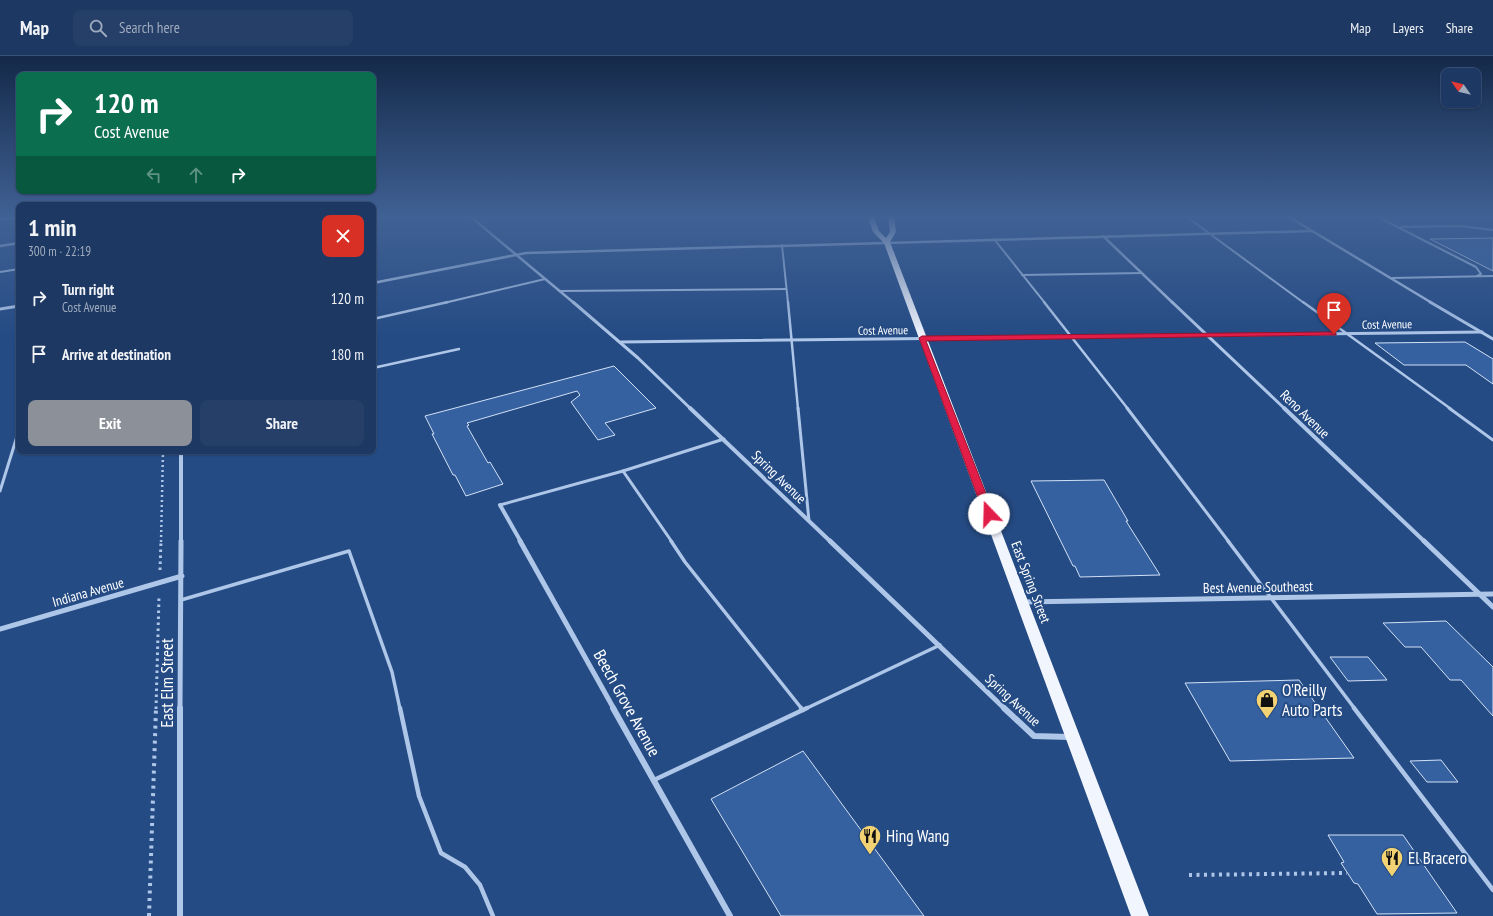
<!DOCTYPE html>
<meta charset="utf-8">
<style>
:root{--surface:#1c3863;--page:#253f69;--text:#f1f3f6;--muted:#a0acbe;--line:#3a5278;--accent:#8c9099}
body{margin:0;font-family:"PT Sans Narrow",sans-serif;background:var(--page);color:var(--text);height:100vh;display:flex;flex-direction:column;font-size:15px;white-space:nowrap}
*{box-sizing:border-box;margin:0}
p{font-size:13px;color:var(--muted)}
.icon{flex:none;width:22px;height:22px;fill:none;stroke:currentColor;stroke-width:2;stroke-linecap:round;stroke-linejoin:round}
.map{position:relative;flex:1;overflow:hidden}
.side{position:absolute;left:16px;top:146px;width:360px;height:252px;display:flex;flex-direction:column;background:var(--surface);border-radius:8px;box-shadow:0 1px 3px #0004,0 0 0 1px var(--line)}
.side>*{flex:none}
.top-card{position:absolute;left:16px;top:16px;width:360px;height:122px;border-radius:8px;box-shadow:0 1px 3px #0004,0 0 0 1px var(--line);background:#0b6e4f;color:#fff;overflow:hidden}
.needle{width:26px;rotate:304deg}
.controls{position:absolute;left:1441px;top:12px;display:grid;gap:8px}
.controls a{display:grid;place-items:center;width:40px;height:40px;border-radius:8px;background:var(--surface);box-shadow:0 1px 3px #0004,0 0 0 1px var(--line);font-size:20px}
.pin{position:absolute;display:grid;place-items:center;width:34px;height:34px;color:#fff;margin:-41px -17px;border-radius:50% 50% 50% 0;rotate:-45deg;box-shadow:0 0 4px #0007}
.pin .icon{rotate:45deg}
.me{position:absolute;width:44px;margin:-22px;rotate:339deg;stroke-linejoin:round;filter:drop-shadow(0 0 3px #0008)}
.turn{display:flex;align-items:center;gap:14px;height:84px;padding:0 12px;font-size:18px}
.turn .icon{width:52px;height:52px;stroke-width:2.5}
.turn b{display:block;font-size:28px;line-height:34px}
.lanes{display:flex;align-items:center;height:38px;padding:0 12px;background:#0003;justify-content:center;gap:20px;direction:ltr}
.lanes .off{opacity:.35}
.round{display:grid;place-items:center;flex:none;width:42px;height:42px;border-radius:8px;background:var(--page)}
.headline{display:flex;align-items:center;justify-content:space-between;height:68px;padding:0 12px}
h1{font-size:24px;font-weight:800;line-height:30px}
.button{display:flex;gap:8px;margin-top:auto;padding:8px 12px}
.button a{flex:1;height:46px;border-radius:8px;background:var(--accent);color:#fff;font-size:16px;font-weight:800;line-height:46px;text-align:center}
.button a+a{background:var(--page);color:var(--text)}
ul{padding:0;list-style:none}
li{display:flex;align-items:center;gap:12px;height:56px;padding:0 12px}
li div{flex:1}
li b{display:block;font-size:15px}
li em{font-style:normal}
header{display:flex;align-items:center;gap:24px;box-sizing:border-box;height:56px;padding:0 20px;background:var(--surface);border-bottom:1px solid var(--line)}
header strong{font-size:19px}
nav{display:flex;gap:22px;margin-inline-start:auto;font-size:14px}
.search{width:280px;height:36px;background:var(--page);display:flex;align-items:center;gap:10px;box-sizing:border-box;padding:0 14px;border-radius:8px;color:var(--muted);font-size:15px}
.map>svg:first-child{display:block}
.building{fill:#3561a1;stroke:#d2e1f6}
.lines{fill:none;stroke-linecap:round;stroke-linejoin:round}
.path-far2{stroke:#aec6e8;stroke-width:2.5;stroke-dasharray:2 3;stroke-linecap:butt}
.path-far1{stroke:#aec6e8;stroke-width:3;stroke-dasharray:2.5 3.5;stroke-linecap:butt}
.path{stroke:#aec6e8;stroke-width:4;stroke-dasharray:3 4.5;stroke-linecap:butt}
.service-far4{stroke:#aec6e8;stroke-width:2}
.service-far3{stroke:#aec6e8;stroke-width:2.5}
.service-far2{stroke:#aec6e8;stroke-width:3}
.service-far1{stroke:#aec6e8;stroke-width:3.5}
.service{stroke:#aec6e8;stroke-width:4.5}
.minor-far4{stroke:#aec6e8;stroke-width:2.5}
.minor-far3{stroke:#aec6e8;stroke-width:3}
.minor-far2{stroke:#aec6e8;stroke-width:4}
.minor-far1{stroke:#aec6e8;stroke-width:5}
.minor{stroke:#aec6e8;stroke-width:6}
.primary{fill:#f1f5fe;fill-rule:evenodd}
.route{fill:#e11d48;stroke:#92132f}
.labels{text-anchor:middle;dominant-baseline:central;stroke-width:4;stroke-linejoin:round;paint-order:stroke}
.far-street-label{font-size:12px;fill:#fff;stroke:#254b84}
.street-label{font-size:14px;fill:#fff;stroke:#254b84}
.near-street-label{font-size:17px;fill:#fff;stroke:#254b84}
.near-poi-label{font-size:17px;fill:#fff;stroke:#254b84;text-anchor:start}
</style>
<header>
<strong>Map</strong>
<div class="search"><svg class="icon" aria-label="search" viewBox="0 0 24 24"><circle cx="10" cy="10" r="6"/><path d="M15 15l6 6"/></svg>Search here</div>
<nav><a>Map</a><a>Layers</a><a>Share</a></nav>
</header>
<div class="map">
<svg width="1493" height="860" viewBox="0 0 1493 860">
<rect width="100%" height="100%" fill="#254b84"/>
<g class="building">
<path d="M1493 182V215L1430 183Z"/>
<path d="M1465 286 1493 303V328L1466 309H1404L1375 287Z"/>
<path d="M614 310 656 352 605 367 615 379 598 384 571 346 580 339 577 335 467 367 469 369 467 370 488 407 490 406 503 428 466 440 455 419H453L432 378H434L425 360Z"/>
<path d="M1104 424 1128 465H1126L1160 519 1080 521 1075 510H1073L1031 425Z"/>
<path d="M1446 565 1493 611V660L1461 624H1450L1421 591H1405L1383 567Z"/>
<path d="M1330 601H1368L1387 624 1348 625Z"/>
<path d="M1299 624 1354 702 1230 705 1185 627Z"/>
<path d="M803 695 924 860H781L711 743Z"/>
<path d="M1441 704 1458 726H1427L1410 705Z"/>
<path d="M1328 779H1403L1457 857 1377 858 1358 828 1354 827 1341 807 1344 806Z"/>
</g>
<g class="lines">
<path class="path-far2" d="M161 486 163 395"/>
<g class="path-far1">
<path d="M160 514 161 485"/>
<path d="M156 653 159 541"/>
</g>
<g class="path">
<path d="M1189 819 1347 817"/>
<path d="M149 860 156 652"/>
</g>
<g class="service-far4">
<path d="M1187 161 1304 247"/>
<path d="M1378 161 1476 211 1481 218 1477 220"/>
<path d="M0 163 19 162"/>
<path d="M1399 171 1460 170 1493 174"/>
<path d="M994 183 1045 247"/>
<path d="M782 189 788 247"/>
<path d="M0 216 19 213"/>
<path d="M1022 219 1142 217"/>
<path d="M1392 222 1493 220"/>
<path d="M559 235 786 233"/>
<path d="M444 247 545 223"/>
</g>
<g class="service-far3">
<path d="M788 246 798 353"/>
<path d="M1044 246 1128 353"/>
<path d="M1303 246 1451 353"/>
<path d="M373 263 448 246"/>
<path d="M373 312 459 293"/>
</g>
<g class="service-far2">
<path d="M798 352 809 465"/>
<path d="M1127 352 1229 486"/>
<path d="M1449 352 1493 384"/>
<path d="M0 435 19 374"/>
<path d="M500 449 623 415"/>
<path d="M672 486 623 415 724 383"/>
</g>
<g class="service-far1">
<path d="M671 485 685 506 802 653"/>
<path d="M1228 485 1355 653"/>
<path d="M181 544 349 495 392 616 400 653"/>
<path d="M805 653 940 589"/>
</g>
<g class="service">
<path d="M400 652 419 740 441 797 465 811 480 829 493 860"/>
<path d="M801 652 803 654"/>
<path d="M1354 652 1493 834"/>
<path d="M654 724 807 652"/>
</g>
<g class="minor-far4">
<path d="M471 161 574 247"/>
<path d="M1289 161 1432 247"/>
<path d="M1103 180 1173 247"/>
<path d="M0 190 19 187"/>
<path d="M373 227 526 197 1312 175"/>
</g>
<g class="minor-far3">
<path d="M573 246 638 302 691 353"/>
<path d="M1172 246 1285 353"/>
<path d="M1430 246 1493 283"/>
<path d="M0 253 19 250"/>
<path d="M621 286 1482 276"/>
</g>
<g class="minor-far2">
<path d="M690 352 831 486"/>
<path d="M1284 352 1425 486"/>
<path d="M500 449 521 486"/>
<path d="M181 486V395"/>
</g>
<g class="minor-far1">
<path d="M520 485 614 653"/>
<path d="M830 485 1005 653"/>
<path d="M1424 485 1493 551"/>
<path d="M1023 546 1493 538"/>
<path d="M0 573 182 520"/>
<path d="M180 653 181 485"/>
</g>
<g class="minor">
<path d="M613 652 730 860"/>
<path d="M1004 652 1034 680 1069 681"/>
<path d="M180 860V652"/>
</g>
<path class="primary" d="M868 161H874L879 175 886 182 890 176 888 161H894L896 176 890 186 1149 860H1131L884 187 873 176Z"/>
</g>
<linearGradient id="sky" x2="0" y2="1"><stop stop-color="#142949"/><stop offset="0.57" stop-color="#406194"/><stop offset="1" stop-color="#406194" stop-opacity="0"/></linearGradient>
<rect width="1493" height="281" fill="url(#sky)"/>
<path class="route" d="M1334 276 1336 277V279L926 285 994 458 989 461 984 458 919 282 922 280Z"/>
<defs>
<g id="shop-pin" transform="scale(1.15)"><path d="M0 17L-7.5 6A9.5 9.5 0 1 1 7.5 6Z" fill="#f2d272" stroke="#254b84"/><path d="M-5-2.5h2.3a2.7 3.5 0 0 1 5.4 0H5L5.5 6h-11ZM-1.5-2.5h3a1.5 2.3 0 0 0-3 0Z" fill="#111"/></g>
<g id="restaurant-pin" transform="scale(1.15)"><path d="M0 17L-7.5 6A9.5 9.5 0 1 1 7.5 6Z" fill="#f2d272" stroke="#254b84"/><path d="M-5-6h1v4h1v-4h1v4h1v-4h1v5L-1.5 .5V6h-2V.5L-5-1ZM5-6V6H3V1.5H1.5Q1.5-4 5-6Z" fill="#111"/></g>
</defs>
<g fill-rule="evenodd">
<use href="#shop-pin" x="1267" y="644"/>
<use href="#restaurant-pin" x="870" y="780"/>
<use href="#restaurant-pin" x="1392" y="802"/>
</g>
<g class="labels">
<g class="far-street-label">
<text transform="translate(1387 268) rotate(-1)">Cost Avenue</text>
<text transform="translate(883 274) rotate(-1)">Cost Avenue</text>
</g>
<g class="street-label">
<text transform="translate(1305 358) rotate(44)">Reno Avenue</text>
<text transform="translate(779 421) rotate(44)">Spring Avenue</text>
<text transform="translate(1031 526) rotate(69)">East Spring Street</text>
<text transform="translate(1258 531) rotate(-1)">Best Avenue Southeast</text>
<text transform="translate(88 536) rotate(-16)">Indiana Avenue</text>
<text transform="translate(1013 644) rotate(43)">Spring Avenue</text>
</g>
<g class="near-street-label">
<text transform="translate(167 627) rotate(-90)">East Elm Street</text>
<text transform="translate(627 647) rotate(61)">Beech Grove Avenue</text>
</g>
<g class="near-poi-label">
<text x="1282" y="634">O'Reilly<tspan x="1282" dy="20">Auto Parts</tspan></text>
<text x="886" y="780">Hing Wang</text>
<text x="1408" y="802">El Bracero</text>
</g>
</g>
</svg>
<div class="controls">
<a><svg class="needle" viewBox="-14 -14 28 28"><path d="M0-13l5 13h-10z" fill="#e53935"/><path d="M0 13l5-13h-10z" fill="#a0acbe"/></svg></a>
</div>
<div class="pin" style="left:1334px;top:278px;background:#d93025"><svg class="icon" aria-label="arrive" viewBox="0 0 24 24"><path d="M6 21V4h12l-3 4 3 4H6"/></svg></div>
<svg class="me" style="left:989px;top:458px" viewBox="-20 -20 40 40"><circle r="19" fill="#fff"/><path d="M0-13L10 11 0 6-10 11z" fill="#e11d48"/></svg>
<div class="top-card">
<div class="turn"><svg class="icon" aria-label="right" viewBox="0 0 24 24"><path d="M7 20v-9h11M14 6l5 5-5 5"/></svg><div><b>120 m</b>Cost Avenue</div></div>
<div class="lanes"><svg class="icon off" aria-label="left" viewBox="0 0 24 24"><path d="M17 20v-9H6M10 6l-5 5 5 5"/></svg><svg class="icon off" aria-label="ahead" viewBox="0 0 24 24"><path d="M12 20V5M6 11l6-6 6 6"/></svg><svg class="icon" aria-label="right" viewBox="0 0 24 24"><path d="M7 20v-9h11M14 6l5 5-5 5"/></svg></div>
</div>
<section class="side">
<div class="headline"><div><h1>1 min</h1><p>300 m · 22:19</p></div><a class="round" style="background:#d93025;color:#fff"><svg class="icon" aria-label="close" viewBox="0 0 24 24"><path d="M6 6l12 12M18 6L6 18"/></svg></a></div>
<ul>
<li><svg class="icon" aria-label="right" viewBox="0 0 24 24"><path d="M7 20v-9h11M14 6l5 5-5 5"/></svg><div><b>Turn right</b><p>Cost Avenue</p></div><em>120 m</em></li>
<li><svg class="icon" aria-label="arrive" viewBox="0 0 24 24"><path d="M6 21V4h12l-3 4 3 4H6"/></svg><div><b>Arrive at destination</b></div><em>180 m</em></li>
</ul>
<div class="button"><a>Exit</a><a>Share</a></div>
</section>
</div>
